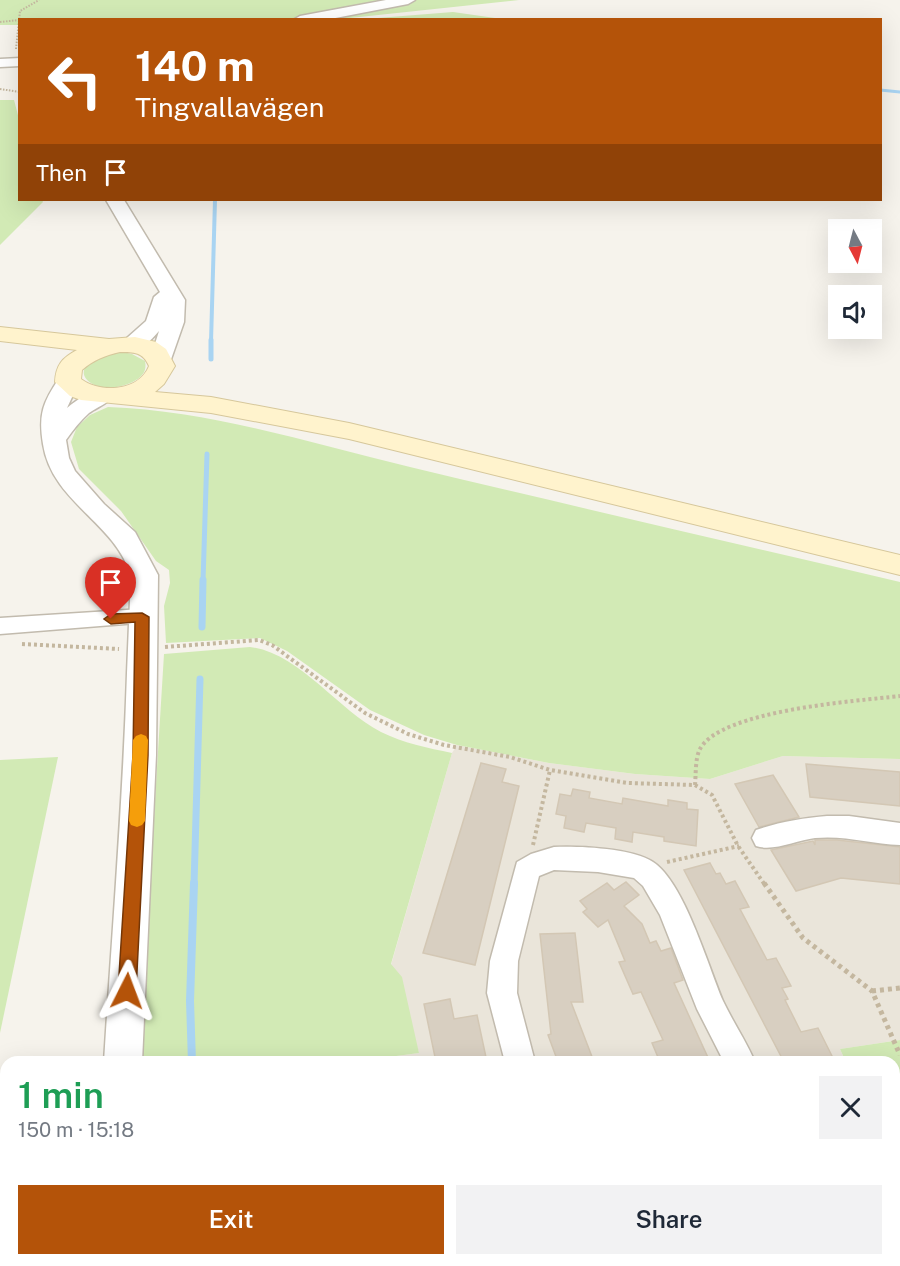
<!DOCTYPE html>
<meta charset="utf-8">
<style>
:root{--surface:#fff;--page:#f2f2f3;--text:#1f2937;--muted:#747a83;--accent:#b45309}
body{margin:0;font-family:"Public Sans",sans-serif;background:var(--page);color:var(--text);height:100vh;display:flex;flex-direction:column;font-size:22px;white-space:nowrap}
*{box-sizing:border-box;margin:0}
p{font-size:20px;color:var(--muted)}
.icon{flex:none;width:33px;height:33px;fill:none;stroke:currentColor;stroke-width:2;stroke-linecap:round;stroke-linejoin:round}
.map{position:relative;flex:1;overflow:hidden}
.drawer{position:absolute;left:0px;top:1056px;width:900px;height:210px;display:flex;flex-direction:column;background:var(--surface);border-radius:18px 18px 0 0;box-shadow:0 6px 24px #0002}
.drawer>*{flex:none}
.top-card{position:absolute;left:18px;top:18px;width:864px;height:183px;border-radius:0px;box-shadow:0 6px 24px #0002;background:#b45309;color:#fff;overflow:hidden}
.needle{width:39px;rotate:173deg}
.fabs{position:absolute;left:828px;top:219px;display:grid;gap:12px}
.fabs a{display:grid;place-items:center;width:54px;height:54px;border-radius:0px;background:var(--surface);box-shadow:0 6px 24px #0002;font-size:30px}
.pin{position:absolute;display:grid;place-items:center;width:51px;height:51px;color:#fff;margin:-62px -26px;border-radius:50% 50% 50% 0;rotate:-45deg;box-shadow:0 0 6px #0007}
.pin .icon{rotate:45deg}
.me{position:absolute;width:66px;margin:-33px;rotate:3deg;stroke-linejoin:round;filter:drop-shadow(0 0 4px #0008)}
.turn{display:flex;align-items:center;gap:21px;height:126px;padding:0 18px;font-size:27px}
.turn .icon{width:78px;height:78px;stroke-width:2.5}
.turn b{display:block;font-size:42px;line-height:51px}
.then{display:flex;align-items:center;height:57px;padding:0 18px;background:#0003;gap:12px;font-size:22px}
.round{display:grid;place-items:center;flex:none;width:63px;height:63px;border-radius:0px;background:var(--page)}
.headline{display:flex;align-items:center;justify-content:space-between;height:102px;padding:0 18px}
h1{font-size:36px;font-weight:600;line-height:45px;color:#1e9e55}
.action{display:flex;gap:12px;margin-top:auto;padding:12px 18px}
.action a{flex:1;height:69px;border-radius:0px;background:var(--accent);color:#fff;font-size:24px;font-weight:600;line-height:69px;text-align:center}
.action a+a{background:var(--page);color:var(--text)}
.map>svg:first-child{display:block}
.residential{fill:#eae5da}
.green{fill:#d2eab5}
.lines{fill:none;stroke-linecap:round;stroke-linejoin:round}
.stream-far4{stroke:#a9d4f2;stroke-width:3}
.stream-far3{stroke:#a9d4f2;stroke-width:4}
.stream-far2{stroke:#a9d4f2;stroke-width:5}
.stream-far1{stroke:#a9d4f2;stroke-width:7}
.stream{stroke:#a9d4f2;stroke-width:8}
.building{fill:#d8cfc1;stroke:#d3c7b4;stroke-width:1.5}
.minor-casing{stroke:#c2bbae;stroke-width:3}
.tertiary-casing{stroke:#c2bbae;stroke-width:3}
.secondary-casing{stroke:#d6c79b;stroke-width:2}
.path-far2{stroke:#c4b79f;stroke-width:2;stroke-dasharray:1.5 1.5;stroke-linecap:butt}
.path-far1{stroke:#c4b79f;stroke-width:4;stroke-dasharray:3 3;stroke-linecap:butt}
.path{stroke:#c4b79f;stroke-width:5;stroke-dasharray:4 4;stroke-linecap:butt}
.minor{fill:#fff;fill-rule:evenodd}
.tertiary{fill:#fff;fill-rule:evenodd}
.secondary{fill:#fff3cd;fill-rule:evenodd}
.route{fill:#b45309;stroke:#753606;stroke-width:1.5}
.slow{fill:#f59e0b}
</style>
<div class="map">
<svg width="900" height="1266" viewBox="0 0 900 1266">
<rect width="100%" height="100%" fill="#f6f3ec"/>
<g class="residential">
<path d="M457 745 549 763 635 774 710 779 783 756 900 759V1040L840 1049 846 1062H351L419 1053 391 965 452 753Z"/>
<path d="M894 1144 900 1146V1266H579V1260H894Z"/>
</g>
<g class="green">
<path d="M0 0H519L331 20H20L19 25H0Z"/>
<path d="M453 12 502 19H365Z"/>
<path d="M0 100H14L19 119 20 200H42L43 202 0 245Z"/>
<path d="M122 352 132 354 145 361C147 370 143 376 136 380 93 405 51 361 122 352Z"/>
<path d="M108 407C212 411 310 443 410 467 573 506 737 544 900 582V759L783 756 710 779 635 774 549 763 457 745 424 735 370 710 287 651 260 638 166 643 164 606 170 583 169 570 156 561 121 511 79 469 71 442 77 427 90 415Z"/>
<path d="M250 647C299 653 338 710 381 732 403 743 428 748 452 753L391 964 402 977 419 1053 351 1062H139L164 654Z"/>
<path d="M58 757 0 1033V760Z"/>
<path d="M900 1040V1146L894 1144V1062H846L840 1049Z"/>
<path d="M205 1260H473L472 1266H208Z"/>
</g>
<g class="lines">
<path class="stream-far4" d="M880 90 900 92"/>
<path class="stream-far3" d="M211 342 215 200"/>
<g class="stream-far2">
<path d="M211 359V340"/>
<path d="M203 582 207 454"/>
</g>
<g class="stream-far1">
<path d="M202 627 203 580"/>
<path d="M194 885 200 679"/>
</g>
<path class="stream" d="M192 1062 190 1001 194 883"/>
</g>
<g class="building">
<path d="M481 763 506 769 502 782 519 786 475 965 423 953Z"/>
<path d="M806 764 900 772V806L810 797Z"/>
<path d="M773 775 799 817 759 827 735 784Z"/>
<path d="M573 789 590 792 589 798 622 804 623 798 668 806V800L687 803V809L698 810 696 846 664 841V837L633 832 632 842 615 839 616 828 586 823 584 832 564 828 566 816 556 814 560 794 571 796Z"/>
<path d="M815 840H837L900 847V884L841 878 796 891 771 850 813 841 815 845Z"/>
<path d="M710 863 716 874 720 873 726 884 735 881 749 907 740 909 767 960 776 958 791 986 782 988 788 999 785 1000 801 1032 818 1028 835 1062H784L684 870Z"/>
<path d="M626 882 639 895 624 906 642 924 650 943 656 941 661 951 671 948 683 980 674 983 710 1062H660L652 1043 663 1040 641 992 633 994 619 962 625 961 608 920 598 927 583 912 587 909 580 901 607 883 614 890Z"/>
<path d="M575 933 583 1002H571L594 1062H558L548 1035 551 1034 540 934Z"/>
<path d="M450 999 454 1019 477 1015 487 1062H436L424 1004Z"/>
</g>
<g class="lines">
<g class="minor-casing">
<g id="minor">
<path d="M20 58V66L0 67V59Z"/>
<path d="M142 609 150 612 153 617 150 622 0 634V618Z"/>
<path d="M827 816H849L900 823V845C871 844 845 835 815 838 797 840 773 852 756 846L752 838 756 830C779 822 803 818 827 816Z"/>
<path d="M554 847C579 846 632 848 653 862 684 882 708 966 723 1001 733 1022 746 1041 755 1062H724L697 1009 660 915 643 886 634 878 598 872 554 870 539 876 518 961 517 993 535 1062H505L487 993 490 961 517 862 531 854Z"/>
<rect x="551" y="1260" width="34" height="6"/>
</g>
</g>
<g class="tertiary-casing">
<g id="tertiary">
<path d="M386 0H415L408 4 325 20H293L300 16Z"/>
<path d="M106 200H124L185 300 184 322 169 365 161 367 153 365 150 360 159 331C149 343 138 353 122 350L119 345 146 321 154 297 160 292Z"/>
<path d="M68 375 76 377 79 382 67 408C79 398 94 387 110 391L113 396C108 404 97 407 89 413 80 421 73 430 66 440L69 458 75 471 104 504 135 532 158 575 156 755 142 1062H104C112 932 123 803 127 673 128 648 129 624 130 600 130 592 132 581 130 573 113 521 52 502 43 444 38 414 43 402 60 377Z"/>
<path d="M48 1260H94L91 1266H45Z"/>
<path d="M126 1260H170L172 1266H128Z"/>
</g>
</g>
<g class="secondary-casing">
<path id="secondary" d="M0 327 109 339 135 337 156 342 166 349 175 366 164 384 155 392 211 397 349 423 900 555V575L349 439 211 413 81 400 70 396 55 382C56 365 62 358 77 350L0 341ZM120 352C134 352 143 352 149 366 139 391 101 394 81 379L82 370C93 360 106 355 120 352Z"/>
</g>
<g class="path-far2">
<path d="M0 22 19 20"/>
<path d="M16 49 20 11 39 0"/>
<path d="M0 89 20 92"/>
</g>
<g class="path-far1">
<path d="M22 644 119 649"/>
<path d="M165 647 259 640 272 645 365 713 408 734 444 745 510 757 550 770 628 783 695 785 712 795 738 846 765 885"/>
<path d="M695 785C696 775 695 758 700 749 721 710 857 701 900 696"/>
<path d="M533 845 550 770"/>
<path d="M667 862 739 846"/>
</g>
<g class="path">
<path d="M764 883 803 938 872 991 900 1055"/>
<path d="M872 991 900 988"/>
<path d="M894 1164 900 1151"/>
<path d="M0 1178 6 1180"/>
<path d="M195 1260 198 1266"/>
<path d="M886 1260 894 1266"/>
<path d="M844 1266 847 1260"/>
</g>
<use href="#minor" class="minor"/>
<use href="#tertiary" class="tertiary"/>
<use href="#secondary" class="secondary"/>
</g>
<path class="route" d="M142 613 149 617 148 755 136 991 133 997 127 999 121 997 118 991 133 755 135 622 111 624 104 619 111 614Z"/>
<path class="slow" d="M141 734 146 736 148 740 145 821 142 825 137 827 131 825 129 821 133 740 136 736Z"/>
</svg>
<div class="fabs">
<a><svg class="needle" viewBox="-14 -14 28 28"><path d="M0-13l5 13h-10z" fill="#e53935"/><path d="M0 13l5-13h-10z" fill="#747a83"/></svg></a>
<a><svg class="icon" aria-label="sound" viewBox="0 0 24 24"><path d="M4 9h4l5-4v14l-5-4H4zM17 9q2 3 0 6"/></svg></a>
</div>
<div class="pin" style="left:111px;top:619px;background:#d93025"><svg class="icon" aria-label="arrive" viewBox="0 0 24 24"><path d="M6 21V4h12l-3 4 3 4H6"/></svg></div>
<svg class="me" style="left:127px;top:991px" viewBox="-20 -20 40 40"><path d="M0-17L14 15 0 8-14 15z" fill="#b45309" stroke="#fff" stroke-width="4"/></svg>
<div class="top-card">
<div class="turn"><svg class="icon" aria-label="left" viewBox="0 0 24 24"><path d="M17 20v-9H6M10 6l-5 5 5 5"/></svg><div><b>140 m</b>Tingvallavägen</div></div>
<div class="then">Then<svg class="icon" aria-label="arrive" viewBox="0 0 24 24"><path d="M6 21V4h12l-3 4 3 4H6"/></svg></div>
</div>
<section class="drawer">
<div class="headline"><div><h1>1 min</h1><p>150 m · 15:18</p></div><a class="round"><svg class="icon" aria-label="close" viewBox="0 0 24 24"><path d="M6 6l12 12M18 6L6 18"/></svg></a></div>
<div class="action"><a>Exit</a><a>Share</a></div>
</section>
</div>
